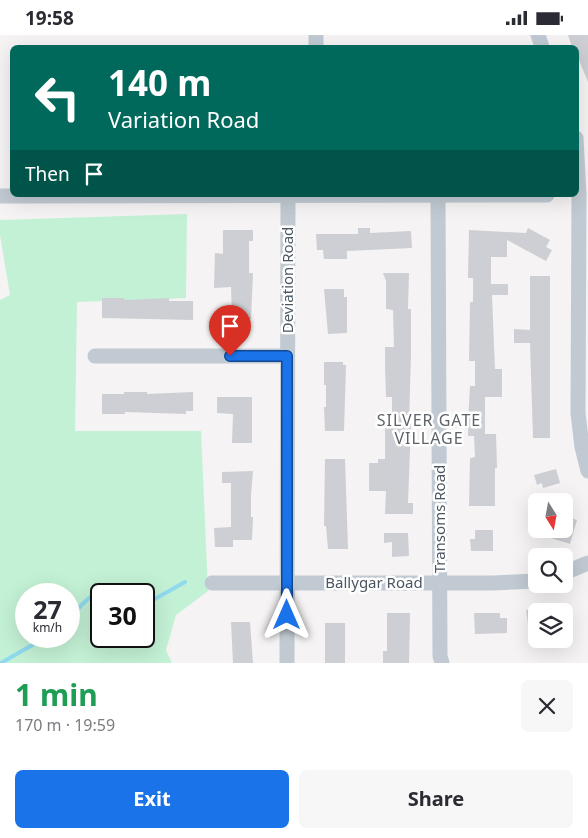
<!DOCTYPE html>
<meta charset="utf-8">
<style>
:root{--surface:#fff;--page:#f7f7f7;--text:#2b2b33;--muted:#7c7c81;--accent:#1a73e8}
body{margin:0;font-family:"Noto Sans",sans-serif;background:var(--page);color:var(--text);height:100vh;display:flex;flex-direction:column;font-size:19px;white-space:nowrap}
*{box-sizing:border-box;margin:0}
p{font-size:16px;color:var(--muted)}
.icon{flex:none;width:28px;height:28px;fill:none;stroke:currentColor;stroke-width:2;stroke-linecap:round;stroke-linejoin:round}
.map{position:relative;height:628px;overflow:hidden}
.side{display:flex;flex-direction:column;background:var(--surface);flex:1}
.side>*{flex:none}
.banner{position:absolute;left:10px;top:10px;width:569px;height:152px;border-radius:8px;box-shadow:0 5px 20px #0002;background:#00695c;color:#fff;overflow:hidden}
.needle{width:32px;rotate:169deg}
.tools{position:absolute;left:528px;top:458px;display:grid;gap:10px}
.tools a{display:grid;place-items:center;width:45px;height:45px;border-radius:8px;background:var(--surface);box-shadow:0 5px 20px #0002;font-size:25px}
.speed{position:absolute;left:15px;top:548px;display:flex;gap:10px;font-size:25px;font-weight:700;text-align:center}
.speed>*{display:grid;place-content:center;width:65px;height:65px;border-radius:50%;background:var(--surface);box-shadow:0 5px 20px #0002;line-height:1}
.speed small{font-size:12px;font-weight:400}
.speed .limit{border:2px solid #111;border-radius:8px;background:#fff;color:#111}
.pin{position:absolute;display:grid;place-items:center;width:42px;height:42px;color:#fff;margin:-51px -21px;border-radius:50% 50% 50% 0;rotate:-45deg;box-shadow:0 0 5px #0007}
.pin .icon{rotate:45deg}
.me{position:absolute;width:55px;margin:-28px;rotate:0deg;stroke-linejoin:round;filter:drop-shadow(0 0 4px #0008)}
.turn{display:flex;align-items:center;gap:18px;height:105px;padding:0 15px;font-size:22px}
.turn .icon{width:65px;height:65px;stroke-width:2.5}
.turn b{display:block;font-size:35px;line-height:42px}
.then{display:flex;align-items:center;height:48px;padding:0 15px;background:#0003;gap:10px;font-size:19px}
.round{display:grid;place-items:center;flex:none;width:52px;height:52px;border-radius:8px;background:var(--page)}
.overview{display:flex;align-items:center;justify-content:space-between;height:85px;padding:0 15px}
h1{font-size:30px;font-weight:700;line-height:38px;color:#1e9e55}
.action{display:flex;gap:10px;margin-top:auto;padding:10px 15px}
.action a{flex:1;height:58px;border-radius:8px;background:var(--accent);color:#fff;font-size:20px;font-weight:700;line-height:58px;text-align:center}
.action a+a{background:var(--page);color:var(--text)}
.status{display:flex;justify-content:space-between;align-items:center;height:35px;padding:0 25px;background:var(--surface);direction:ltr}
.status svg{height:14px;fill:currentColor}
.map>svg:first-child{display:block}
.green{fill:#c3f1d5;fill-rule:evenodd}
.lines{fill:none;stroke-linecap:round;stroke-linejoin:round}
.stream{stroke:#90daee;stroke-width:4}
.building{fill:#cdcfd5}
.minor{stroke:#c1cad2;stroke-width:15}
.route-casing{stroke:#114b97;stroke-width:12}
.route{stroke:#1a73e8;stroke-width:9}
.labels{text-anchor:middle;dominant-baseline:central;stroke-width:5;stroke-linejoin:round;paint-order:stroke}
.street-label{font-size:15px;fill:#4a5661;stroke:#fff}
.neighbourhood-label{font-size:16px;letter-spacing:1px;fill:#5f6368;stroke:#fff}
</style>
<div class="status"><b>19:58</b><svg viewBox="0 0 49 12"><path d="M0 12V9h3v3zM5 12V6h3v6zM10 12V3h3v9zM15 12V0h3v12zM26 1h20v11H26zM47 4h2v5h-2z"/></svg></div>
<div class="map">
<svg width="588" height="628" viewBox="0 0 588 628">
<rect width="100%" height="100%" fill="#f5f3f3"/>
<path class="green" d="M187 179 186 263 77 267 75 396H201L208 556 176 580 166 615 172 628H0V265L10 260 0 200V185ZM26 559H69V601H26ZM101 559H144V601H101Z"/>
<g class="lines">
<g class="stream">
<path d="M144 570 185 547"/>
<path d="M69 584C81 571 92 555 111 554L117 559"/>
<path d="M1 628 48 601"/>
</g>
</g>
<g class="building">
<path d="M568 0H588V47L576 18V12H572Z"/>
<path d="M358 193H370V198L411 196 412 213 347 216V224H324L323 215H317L316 199H358Z"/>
<path d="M528 193 550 205 546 212 552 215 546 226 507 205V222H491V249H508V260H492L495 334H502V362H485V399H496L497 433H495V471H469L470 423 475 422 474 401H468V387L470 351H475V326H469L470 267H473V243H468L469 195 526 198Z"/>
<path d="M223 195H253V206H249V238H253L251 284H232L231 252 214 253 215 218 223 219Z"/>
<path d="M383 238H409L408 274H411V320L409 387H411L408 468H413V479H385L386 456H369V428H378V424H385V388H392V362H386L385 332V312H394L393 275 386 274V246Z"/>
<path d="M530 241H550V403H533L530 308H514V294L530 295Z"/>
<path d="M324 254H344V262H347V298L328 299Z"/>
<path d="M102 263H124L125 265 169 263V266H193V285L102 283Z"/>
<path d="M324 327H343V330H346L344 396H325L324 372H326V350H324Z"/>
<path d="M124 357H147V359L193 357V376H186V379L125 377V379H102V359H124Z"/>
<path d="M217 362H252V408H232L233 379 217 378Z"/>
<path d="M325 424H345L348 514H328L326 491H324Z"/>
<path d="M556 434 560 448 543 453 542 448 537 450 534 440Z"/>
<path d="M253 436 251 460V482H253L252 505H233V512H215L214 493 231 492V448H222V437Z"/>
<path d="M564 481 577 485 570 509 551 503 554 494H564Z"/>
<path d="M475 495H493V516H471L470 504H475Z"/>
<path d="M384 498H408L409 521 392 522V507L384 508Z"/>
<path d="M536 574V603H530L526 575Z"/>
<path d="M387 578H410L409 628H383V616H387Z"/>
<path d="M474 578H500V583H507V598L475 599Z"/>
<path d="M231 587H250L253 628H233Z"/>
<rect x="325" y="588" width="20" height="40"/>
</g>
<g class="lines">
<g class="minor">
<path d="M538 0 542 12"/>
<path d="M316 12V0"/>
<path d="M576 103 579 160 578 378 582 412 588 436"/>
<path d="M0 161 547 160"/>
<path d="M438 161 440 621 442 628"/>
<path d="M95 321H287"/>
<path d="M564 538 588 528"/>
<path d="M212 548H493L536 546"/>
<path d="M287 628 288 161"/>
</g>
</g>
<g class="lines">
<g class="route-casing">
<path id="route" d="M230 321H287V580"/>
</g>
<use href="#route" class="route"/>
</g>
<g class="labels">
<g class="street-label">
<text transform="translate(287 245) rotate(-90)">Deviation Road</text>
<text transform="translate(439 484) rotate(-90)">Transoms Road</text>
<text x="374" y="547">Ballygar Road</text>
</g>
<g class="neighbourhood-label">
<text x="429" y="385">SILVER GATE<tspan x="429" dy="18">VILLAGE</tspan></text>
</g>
</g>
</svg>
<div class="tools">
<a><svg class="needle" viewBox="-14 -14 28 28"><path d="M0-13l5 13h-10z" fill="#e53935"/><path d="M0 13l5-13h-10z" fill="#7c7c81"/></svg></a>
<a><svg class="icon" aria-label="search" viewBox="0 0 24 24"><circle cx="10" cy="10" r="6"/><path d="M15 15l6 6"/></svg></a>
<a><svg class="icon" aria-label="layers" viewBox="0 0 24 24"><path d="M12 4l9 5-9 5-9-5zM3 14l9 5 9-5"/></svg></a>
</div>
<div class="speed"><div>27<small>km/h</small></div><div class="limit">30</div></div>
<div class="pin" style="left:230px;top:321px;background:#d93025"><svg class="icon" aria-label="arrive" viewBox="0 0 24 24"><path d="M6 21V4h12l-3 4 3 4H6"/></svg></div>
<svg class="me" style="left:287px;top:580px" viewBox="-20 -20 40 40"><path d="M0-17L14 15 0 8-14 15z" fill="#1a73e8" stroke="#fff" stroke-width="4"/></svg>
<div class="banner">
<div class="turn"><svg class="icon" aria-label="left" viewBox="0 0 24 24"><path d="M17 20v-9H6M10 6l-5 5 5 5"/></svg><div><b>140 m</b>Variation Road</div></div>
<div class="then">Then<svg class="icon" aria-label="arrive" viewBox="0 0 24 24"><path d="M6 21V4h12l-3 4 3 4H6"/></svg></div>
</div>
</div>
<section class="side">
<div class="overview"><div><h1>1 min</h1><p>170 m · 19:59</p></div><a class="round"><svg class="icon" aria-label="close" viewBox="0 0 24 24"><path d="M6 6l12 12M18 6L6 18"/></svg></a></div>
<div class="action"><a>Exit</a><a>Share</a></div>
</section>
